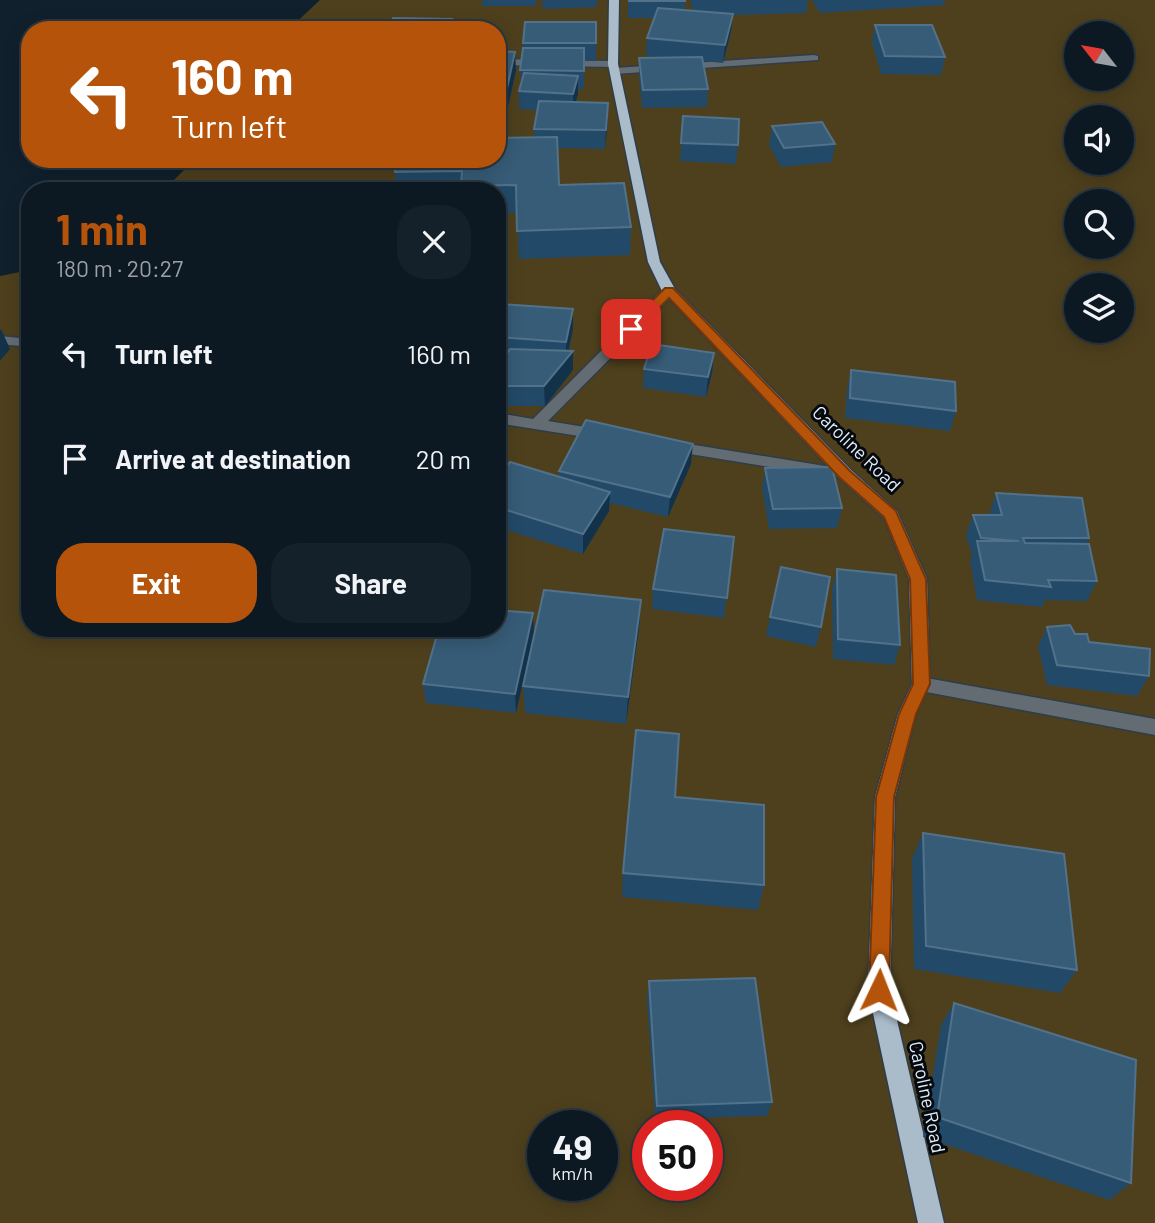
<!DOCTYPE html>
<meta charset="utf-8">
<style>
:root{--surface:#0c1822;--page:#15212a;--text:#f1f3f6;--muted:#9aa0a5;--line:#2c3740;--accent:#b45309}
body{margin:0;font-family:Barlow,sans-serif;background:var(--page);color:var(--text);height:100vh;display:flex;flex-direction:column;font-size:26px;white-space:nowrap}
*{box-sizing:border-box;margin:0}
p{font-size:23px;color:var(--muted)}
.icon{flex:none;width:38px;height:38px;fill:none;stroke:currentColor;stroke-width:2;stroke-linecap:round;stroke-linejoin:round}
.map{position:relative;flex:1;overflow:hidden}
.details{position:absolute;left:21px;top:182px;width:485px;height:455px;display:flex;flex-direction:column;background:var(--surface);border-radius:28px;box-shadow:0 4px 18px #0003,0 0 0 2px var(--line)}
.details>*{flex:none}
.guide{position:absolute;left:21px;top:21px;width:485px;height:147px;border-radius:28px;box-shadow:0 4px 18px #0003,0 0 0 2px var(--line);background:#b45309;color:#fff;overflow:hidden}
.needle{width:46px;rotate:301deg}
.buttons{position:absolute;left:1064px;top:21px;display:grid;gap:14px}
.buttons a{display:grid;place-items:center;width:70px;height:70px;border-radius:50%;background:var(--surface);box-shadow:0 4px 18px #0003,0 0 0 2px var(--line);font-size:35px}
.speed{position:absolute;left:527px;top:1110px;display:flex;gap:14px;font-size:35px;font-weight:700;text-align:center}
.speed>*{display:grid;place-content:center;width:91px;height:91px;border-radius:50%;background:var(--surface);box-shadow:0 4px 18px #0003,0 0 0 2px var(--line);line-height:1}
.speed small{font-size:18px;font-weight:400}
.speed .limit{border:10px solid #d22;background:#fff;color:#111}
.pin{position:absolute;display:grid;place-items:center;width:60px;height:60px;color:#fff;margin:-30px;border-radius:14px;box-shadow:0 4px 10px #0006}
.me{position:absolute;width:77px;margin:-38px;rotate:2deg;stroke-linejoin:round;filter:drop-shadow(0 0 5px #0008)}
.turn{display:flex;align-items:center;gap:24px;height:147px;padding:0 35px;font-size:32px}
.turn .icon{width:91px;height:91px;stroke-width:2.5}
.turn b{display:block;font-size:49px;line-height:60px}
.round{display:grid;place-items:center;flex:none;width:74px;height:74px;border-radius:28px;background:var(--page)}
.summary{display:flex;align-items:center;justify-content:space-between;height:119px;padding:0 35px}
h1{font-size:42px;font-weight:700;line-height:52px;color:var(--accent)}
.button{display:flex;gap:14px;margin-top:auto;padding:14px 35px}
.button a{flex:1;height:80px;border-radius:28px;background:var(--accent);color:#fff;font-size:28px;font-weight:700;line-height:80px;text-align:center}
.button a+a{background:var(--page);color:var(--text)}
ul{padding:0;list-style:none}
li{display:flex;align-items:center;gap:21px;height:105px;padding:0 35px}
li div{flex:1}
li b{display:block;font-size:26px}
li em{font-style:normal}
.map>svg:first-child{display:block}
.green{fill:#4e401d;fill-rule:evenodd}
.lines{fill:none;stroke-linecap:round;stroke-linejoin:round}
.minor-casing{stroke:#2e3d49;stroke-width:3}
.major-casing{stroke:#2e3d49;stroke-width:3}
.minor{fill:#646c73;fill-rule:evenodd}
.major{fill:#aabbca;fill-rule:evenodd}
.wall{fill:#224a68}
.shaded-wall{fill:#12324a}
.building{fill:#375c77;stroke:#52728b;stroke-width:2}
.route{fill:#b45309;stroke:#753606;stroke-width:2}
.labels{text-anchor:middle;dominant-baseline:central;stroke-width:6;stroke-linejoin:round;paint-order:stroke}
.street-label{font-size:19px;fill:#e3edf6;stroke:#04090f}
</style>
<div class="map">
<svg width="1155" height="1223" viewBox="0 0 1155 1223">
<rect width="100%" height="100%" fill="#10202d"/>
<path class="green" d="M320 0H1155V1223H0V276L30 270V628H497V191H163L195 159H497V30H288ZM1076 33H1122V79H1076ZM1076 117H1122V163H1076ZM1076 201H1122V247H1076ZM1076 285H1122V331H1076ZM542 1125H602V1185H542ZM648 1125H707V1185H648Z"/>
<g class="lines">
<g class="minor-casing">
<g id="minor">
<path d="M814 55 818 56V60L615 74 610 71 615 68Z"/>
<path d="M497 59 613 61 618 64 613 67 497 65Z"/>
<path d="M669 287 676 291 674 294 548 421 609 431 612 435 609 439 604 440 497 423V413L533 419 664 288Z"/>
<path d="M0 336 30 339V347L0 344Z"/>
<path d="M670 441 825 466 833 471 825 476 665 450 662 446Z"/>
<path d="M921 677 1155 719V735L921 691 914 689 912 684 914 679Z"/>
</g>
</g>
<g class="major-casing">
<path id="major" d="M609 0H619L618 64 660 262 675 289 851 470 897 511 927 579 930 684 916 714 895 797 890 990 944 1223H918L868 990 875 797 898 714 912 684 909 579 884 518 839 478 662 291 648 262 608 64Z"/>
</g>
<use href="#minor" class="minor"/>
<use href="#major" class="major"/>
</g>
<g class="wall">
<rect x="482" y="0" width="54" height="6"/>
<path d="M542 0H597V7L543 9Z"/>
<path d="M628 0H685V10H693L690 0H808L806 13 733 15 731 31 723 63 703 61 708 89 707 107 642 108 639 76V58L660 57 646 56 647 38 654 18H628Z"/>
<path d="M812 0H945L944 5 820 13Z"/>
<path d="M596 22V61H584V89H578V94L576 102 608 103 605 149 558 148 559 185 631 227 630 255 519 259 517 213H497V191H397L395 172 534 137V129L537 110 519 109V91L521 84 520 70 523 43Z"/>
<path d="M875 25 945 57 941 75 881 74 872 42Z"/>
<path d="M497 51 516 70 507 111H497Z"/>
<path d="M683 116 738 145 736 164 680 161Z"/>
<path d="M772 126 835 144 832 162 781 167 769 145Z"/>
<path d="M497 313 573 329 569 350 573 370 545 406H497V369L504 358 497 357Z"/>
<path d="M714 353 712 373 706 397 643 388 644 369Z"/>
<path d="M851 370 956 411 950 431 845 418 847 390Z"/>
<path d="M691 464 668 517 610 503 609 511 583 554 497 527V480L559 476V471Z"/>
<path d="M765 468 842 508 837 528 769 529 762 488Z"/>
<path d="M996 493 1089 538 1086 544 1097 581 1087 601 1045 600 1042 607 977 600 970 561 972 555 966 535 973 515H989Z"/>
<path d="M734 537 724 618 652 609 653 589Z"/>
<path d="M837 569 900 645 894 665 833 659 832 589Z"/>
<path d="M641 600 639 628 626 724 525 713 523 686Z"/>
<path d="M770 617 821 627 816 647 766 636Z"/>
<path d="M1047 627 1075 634 1149 676 1137 696 1047 685 1038 646Z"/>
<path d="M534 633 516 713 426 703 423 684Z"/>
<path d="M675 797 764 885 758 910 622 897 623 873Z"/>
<path d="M923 833 1077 970 1060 993 914 969 912 859Z"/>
<path d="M649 981 772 1102 767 1116 655 1119 647 997Z"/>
<path d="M954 1003 1131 1183 1109 1200 923 1137 941 1025Z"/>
</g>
<g class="shaded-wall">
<path d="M733 14 731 31 723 63 725 45Z"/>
<path d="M515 52 516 70 507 111 506 93Z"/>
<path d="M578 76V94L573 112V94Z"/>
<path d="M608 103V122L605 149 606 130Z"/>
<path d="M573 309V329L567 358 573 351V370L545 406 544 386 566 359V342Z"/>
<path d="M1 329 10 349 0 361V331Z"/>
<path d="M714 353 712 373 706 397 708 377Z"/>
<path d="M693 444 691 464 668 517 670 497Z"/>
<path d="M610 492 609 511 583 554V534Z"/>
<path d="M641 600 639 628 626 724 628 697Z"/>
<path d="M533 613 534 633 516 713 515 694Z"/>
</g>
<g class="building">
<rect x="629" y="0" width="56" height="1"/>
<path d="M658 8 733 14 725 45 647 38Z"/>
<path d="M393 18 452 19 449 30H390Z"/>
<path d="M525 22H596V43H523Z"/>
<path d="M875 25H932L945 57 885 56Z"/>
<path d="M523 48H584V71L520 70Z"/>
<path d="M497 51 515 52 506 93 497 92Z"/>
<path d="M702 57 708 89 643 90 639 58Z"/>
<path d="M524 73 578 76 573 94 519 91Z"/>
<path d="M539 101 608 103 606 130 534 129Z"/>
<path d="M683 116 739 119 738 145 681 143Z"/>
<path d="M822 122 835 144 784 148 772 126Z"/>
<path d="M557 137 559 185 624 183 631 227 517 231 516 185 461 186 462 171 395 172 397 159H497V138Z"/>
<path d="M499 304 573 309 566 342 497 337V313Z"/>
<path d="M652 344 714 353 708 377 644 369Z"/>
<path d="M510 349 573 351 544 386H497V369Z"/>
<path d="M851 370 955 382 956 411 850 398Z"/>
<path d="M586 420 693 444 670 497 559 471Z"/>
<path d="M510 462 610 492 583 534 497 507V480Z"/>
<path d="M832 467 842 508 773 509 765 468Z"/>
<path d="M996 493 1082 498 1089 538H1023L1025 543 1089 544 1097 581 1048 580 1051 587 985 580 977 541H1019L981 538 973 515H1002Z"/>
<path d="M664 529 734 537 727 598 653 589Z"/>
<path d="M781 567 830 577 821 627 770 617Z"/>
<path d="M837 569 896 575 900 645 838 639Z"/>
<path d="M544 590 641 600 628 697 523 686Z"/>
<path d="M497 610 533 613 515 694 423 684 439 628H497Z"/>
<path d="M1070 625 1075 634H1087L1089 642 1150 649 1149 676 1057 665 1047 627Z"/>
<path d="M636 730 679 734 675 797 764 805V885L623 873Z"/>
<path d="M923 833 1064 854 1077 970 926 946Z"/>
<path d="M755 978 772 1102 657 1106 649 981Z"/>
<path d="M954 1003 1136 1060 1131 1183 937 1117Z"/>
</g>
<path class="route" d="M665 288H673L850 471 896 511 926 579 930 684 916 714 894 797 889 990 886 997 879 1000 872 997 869 990 876 797 899 714 913 684 910 579 884 517 840 478 669 298 636 332H627V326Z"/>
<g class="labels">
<g class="street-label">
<text transform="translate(857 448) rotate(44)">Caroline Road</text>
<text transform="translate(928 1097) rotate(78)">Caroline Road</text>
</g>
</g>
</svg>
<div class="buttons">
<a><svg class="needle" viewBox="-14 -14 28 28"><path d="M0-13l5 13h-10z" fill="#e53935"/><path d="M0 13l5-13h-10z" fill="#9aa0a5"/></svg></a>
<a><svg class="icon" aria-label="sound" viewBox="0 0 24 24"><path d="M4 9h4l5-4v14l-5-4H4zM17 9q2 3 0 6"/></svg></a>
<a><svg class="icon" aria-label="search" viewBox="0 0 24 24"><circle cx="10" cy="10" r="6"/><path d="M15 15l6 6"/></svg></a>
<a><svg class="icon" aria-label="layers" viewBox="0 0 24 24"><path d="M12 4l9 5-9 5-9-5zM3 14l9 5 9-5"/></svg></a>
</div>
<div class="speed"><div>49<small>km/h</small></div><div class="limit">50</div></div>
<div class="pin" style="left:631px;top:329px;background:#d93025"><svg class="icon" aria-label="arrive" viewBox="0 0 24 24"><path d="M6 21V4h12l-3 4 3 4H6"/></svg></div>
<svg class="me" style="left:879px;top:990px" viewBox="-20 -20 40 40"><path d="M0-17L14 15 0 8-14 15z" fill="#b45309" stroke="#fff" stroke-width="4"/></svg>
<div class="guide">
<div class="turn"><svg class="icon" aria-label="left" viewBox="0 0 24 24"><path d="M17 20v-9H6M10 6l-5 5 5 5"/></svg><div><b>160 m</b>Turn left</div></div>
</div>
<section class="details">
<div class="summary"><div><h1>1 min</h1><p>180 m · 20:27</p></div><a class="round"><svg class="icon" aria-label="close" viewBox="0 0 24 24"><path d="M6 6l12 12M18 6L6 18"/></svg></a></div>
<ul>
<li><svg class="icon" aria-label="left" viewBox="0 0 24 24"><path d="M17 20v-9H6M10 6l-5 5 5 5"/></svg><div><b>Turn left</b></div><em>160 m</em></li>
<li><svg class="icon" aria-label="arrive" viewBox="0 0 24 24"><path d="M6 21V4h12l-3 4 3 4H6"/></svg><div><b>Arrive at destination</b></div><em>20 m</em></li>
</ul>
<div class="button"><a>Exit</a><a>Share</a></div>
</section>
</div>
